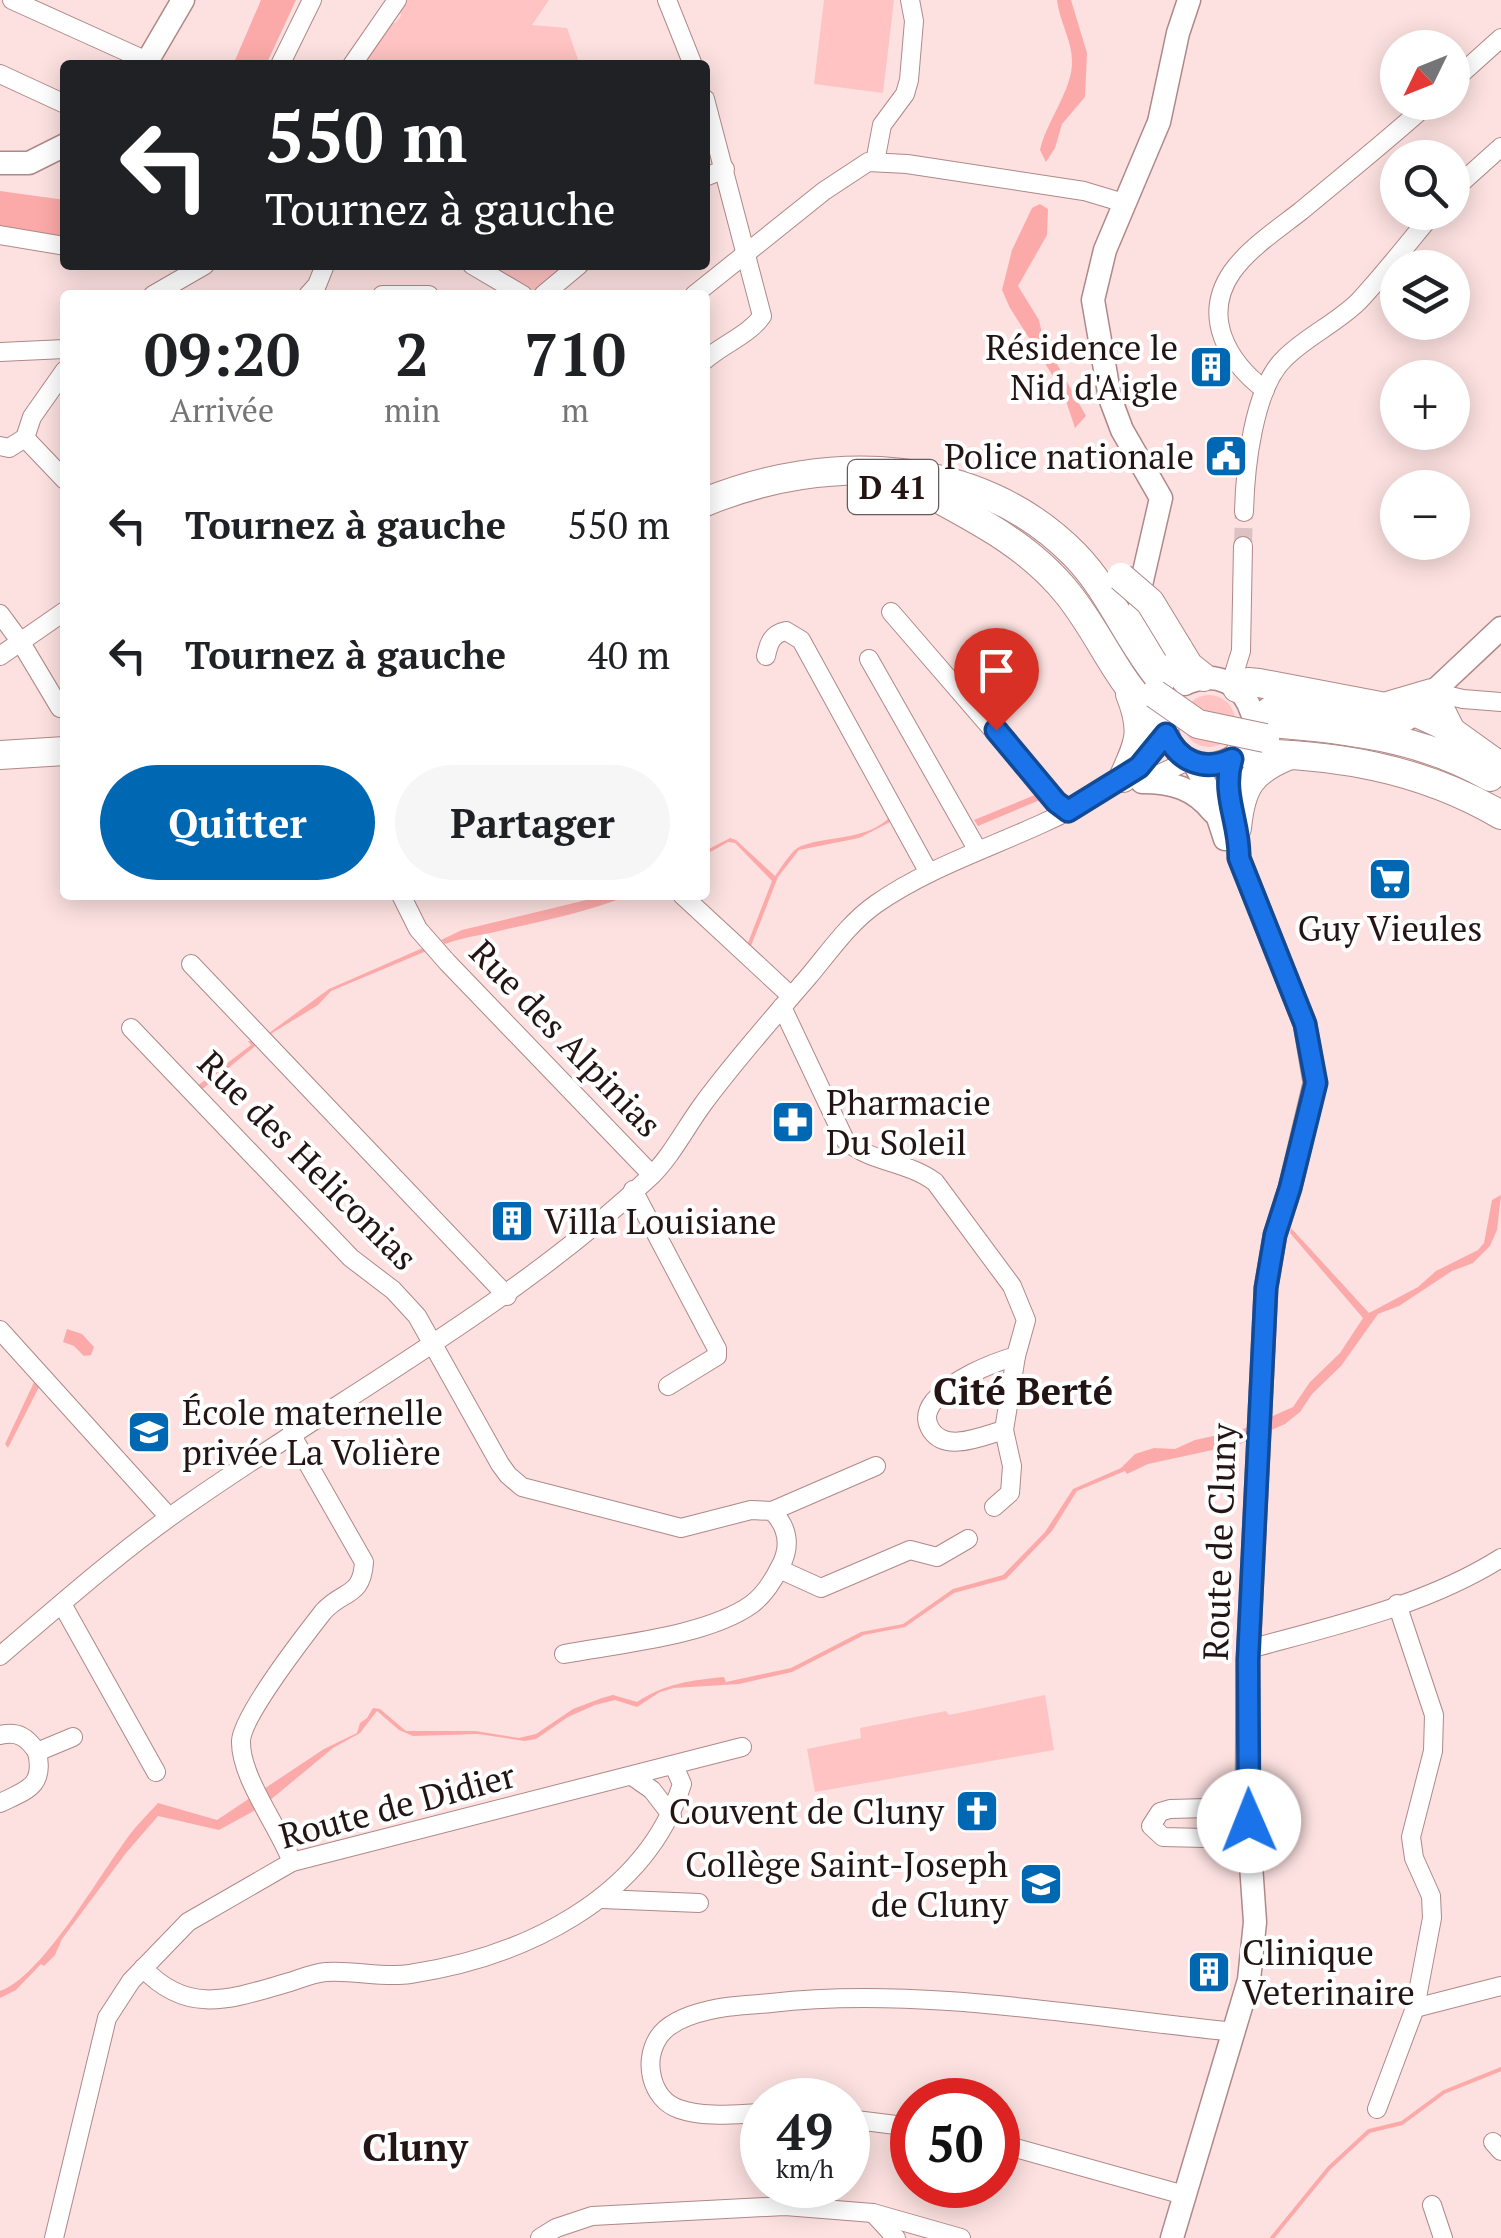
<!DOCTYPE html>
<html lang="fr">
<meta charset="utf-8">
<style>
:root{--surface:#fff;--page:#f6f6f6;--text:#202124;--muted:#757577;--accent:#0067b2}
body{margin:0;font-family:"PT Serif",serif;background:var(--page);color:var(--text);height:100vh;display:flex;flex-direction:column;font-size:38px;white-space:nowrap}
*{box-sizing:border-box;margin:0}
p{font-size:32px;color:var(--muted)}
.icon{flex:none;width:55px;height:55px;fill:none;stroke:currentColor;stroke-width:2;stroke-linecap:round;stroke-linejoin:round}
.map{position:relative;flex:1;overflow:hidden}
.sheet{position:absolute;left:60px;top:290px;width:650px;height:610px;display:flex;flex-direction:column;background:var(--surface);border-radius:10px;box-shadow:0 5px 25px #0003}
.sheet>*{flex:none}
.guide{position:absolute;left:60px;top:60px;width:650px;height:210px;border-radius:10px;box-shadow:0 5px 25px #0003;background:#202124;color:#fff;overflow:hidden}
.needle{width:65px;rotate:227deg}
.tools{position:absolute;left:1380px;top:30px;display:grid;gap:20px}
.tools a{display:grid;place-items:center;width:90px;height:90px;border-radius:50%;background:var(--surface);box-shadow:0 5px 25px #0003;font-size:50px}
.speed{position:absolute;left:740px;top:2078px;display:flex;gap:20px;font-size:50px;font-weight:700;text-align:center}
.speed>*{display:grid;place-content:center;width:130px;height:130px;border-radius:50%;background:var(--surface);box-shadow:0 5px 25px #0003;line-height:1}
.speed small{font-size:25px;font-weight:400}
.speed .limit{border:15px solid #d22;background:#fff;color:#111}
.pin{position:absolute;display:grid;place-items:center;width:85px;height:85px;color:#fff;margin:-102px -42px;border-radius:50% 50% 50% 0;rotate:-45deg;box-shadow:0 0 10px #0007}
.pin .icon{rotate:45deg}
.me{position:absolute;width:110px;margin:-55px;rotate:359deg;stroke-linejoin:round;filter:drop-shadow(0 0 8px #0008)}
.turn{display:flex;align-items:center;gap:35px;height:210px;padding:0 40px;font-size:45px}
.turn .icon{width:130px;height:130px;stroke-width:2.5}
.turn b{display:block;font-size:70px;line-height:85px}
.eta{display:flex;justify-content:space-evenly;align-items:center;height:170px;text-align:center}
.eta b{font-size:60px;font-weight:700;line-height:70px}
.action{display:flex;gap:20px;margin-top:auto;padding:20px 40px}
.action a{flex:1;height:115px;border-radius:60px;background:var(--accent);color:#fff;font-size:40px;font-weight:700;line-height:115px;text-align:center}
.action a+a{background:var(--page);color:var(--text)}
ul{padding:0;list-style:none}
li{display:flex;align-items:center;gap:30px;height:130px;padding:0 40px}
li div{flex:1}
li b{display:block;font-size:38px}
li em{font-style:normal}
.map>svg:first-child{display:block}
.green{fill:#fec3c2}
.water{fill:#fcaaa9}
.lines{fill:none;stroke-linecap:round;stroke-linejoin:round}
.stream{stroke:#fcaaa9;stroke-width:4}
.minor-tunnel{stroke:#dcc2c2;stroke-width:18;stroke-dasharray:18 9;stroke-linecap:butt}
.minor-casing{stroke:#b08887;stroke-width:20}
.major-casing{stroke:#b08887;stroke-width:25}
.highway-casing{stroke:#b08887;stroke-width:30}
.minor{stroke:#fff;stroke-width:18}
.major{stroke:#fff;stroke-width:22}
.highway{stroke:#fff;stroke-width:28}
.highway-bridge-casing{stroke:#b08887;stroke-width:30;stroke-linecap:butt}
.highway-bridge{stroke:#fff;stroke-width:28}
.route-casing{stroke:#114b97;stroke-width:25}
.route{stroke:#1a73e8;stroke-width:18}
.labels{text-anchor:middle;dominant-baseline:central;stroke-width:8;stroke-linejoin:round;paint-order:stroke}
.shield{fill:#fff;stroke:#665b5b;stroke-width:2.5}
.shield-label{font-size:32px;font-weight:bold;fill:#241515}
.poi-label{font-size:35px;fill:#241515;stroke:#fff;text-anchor:end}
.street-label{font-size:35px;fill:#241515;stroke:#fff}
.neighbourhood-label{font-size:38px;font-weight:bold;fill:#241515;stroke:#fff}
</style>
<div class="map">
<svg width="1501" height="2238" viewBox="0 0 1501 2238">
<rect width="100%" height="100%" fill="#fce1e0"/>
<g class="green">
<path d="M403 0H549L532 25 567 28 580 65H358L388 23H395L401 16 399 5Z"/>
<path d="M824 0H894L883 93 814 84Z"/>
<path d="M479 265H568L531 295Z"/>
<circle cx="1209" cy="721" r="26"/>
<path d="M1045 1695 1054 1750 815 1792 807 1749 861 1738 860 1728 946 1711 949 1715Z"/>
</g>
<g class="water">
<path d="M261 0H296L266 65H233Z"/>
<path d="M1057 0H1071L1087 53 1085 97 1062 124 1055 148 1046 162 1040 150C1046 122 1073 89 1072 61 1072 41 1059 20 1057 0Z"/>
<path d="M0 191 65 200V238L0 228Z"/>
<path d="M1040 204 1048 209 1047 235 1018 286 1039 320 1043 339 1086 416 1075 428 1063 392 1010 308 1002 290 1012 250 1032 208Z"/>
<path d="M1042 792 1047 797 978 826 974 820Z"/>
<path d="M891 816 894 820 859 838 799 850 778 877 749 951 746 948 772 881 735 843 728 842 705 855V851L730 838 736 840 775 876C782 867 791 850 801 846 831 835 867 841 891 816Z"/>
<path d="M607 895H629C591 911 548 920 507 929 486 935 466 936 445 944L441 940 462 930Z"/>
<path d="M425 947 429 950 331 991 318 1005 269 1035 200 1091 196 1087 251 1045 248 1041H258L329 989Z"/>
<path d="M1501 1195 1497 1230 1490 1246 1473 1263 1452 1271 1399 1306 1378 1314 1341 1366 1312 1394 1300 1412 1285 1424 1240 1444 1148 1464 1127 1474 1125 1471 1077 1491 1052 1531 1006 1579 954 1593 905 1627 864 1635 792 1672 739 1684 674 1688 660 1692 637 1707 615 1700 595 1705 568 1717 536 1739 525 1741 478 1734 413 1736 399 1730 377 1711 360 1733 333 1748 263 1806 219 1830 158 1816 126 1853 62 1939 55 1955 44 1966 41 1964 16 1990 0 1998V1991C41 1977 96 1881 123 1844 133 1829 146 1816 158 1803L217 1820 324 1749 357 1733 360 1723 367 1718 373 1708 380 1709 406 1731H475L519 1738 536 1734 573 1709 602 1698 613 1695 637 1702C664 1684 691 1680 724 1677L726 1682 791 1668 861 1632 903 1624 953 1589 1003 1575 1045 1532 1073 1489 1121 1468 1135 1454 1154 1448 1175 1449 1195 1440 1241 1430 1293 1407 1310 1382 1340 1353 1363 1318 1290 1233 1291 1228 1369 1313 1418 1287 1436 1271 1478 1250 1484 1243 1492 1200Z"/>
<path d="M67 1329 82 1334 94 1347 91 1355 84 1356 74 1346 63 1342Z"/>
<path d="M35 1380 40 1385 8 1448 5 1444Z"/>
</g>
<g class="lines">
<path class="stream" d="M1272 2238 1329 2168 1369 2131 1402 2123 1444 2092 1501 2069"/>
<path class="minor-tunnel" d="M1243 546 1244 512"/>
<g class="minor-casing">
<g id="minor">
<path d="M12 0 147 61"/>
<path d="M667 0 693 65"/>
<path d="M280 65 312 0"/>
<path d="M352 65 397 0"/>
<path d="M0 74 65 104"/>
<path d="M1452 82 1501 38"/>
<path d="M705 99 762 316C750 334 722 345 705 360"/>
<path d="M875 162 882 125 905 94 909 80 914 21 910 0"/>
<path d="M705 177 725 169"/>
<path d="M1452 191 1501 147"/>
<path d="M0 235 65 246"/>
<path d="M472 265 523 295"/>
<path d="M153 295 205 265"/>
<path d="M308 295 317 285 325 265"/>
<path d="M382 295H429"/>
<path d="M543 295 579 265"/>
<path d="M694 295 824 191 868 162 907 164 1084 191 1124 203"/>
<path d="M0 352 65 349"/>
<path d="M1265 390C1228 362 1201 317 1232 272 1249 248 1278 229 1301 211 1344 175 1388 140 1430 102"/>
<path d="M25 438 32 417 65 370"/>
<path d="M25 438 65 480"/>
<path d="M0 446 9 448 25 438"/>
<path d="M1244 512C1245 470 1253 388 1285 358 1307 336 1337 323 1359 301 1385 273 1409 242 1434 212"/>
<path d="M891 612 1056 803 1068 811"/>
<path d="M0 614 20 641 60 708 65 705"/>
<path d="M0 656 65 611"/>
<path d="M766 656C769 642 772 634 786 631L801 640 929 873"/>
<path d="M869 659 977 849"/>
<path d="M1231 683 1241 651 1243 546"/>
<path d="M1433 692 1463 699 1501 702"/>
<path d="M1141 782 1188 761"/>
<path d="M401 895 418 929 447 962 652 1175"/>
<path d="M682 895 791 996"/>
<path d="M191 964 507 1296"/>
<path d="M782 1007 845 1140C871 1163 907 1161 935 1182L1012 1286 1026 1320 1016 1356 1004 1430 1012 1466 1010 1493 994 1507"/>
<path d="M131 1028 351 1258 393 1290 417 1316 500 1464 508 1475 522 1487 681 1528 751 1510 772 1511C789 1528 791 1547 780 1567 773 1581 764 1595 752 1604 708 1636 618 1644 564 1654"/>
<path d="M633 1190 717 1349V1356L668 1386"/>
<path d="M0 1330 169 1517"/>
<path d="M1004 1430C982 1436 946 1453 931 1430 924 1419 927 1410 934 1401 953 1379 989 1364 1016 1356"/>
<path d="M291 1434 364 1562C362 1598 342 1590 323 1612 305 1635 242 1716 241 1741 240 1777 279 1827 292 1862"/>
<path d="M772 1511 876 1466"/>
<path d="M779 1569 821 1588 910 1550 937 1557 968 1539"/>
<path d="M62 1604 156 1772"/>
<path d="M1249 1649C1333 1626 1427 1605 1501 1558"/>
<path d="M0 1656C63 1602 125 1547 194 1500 347 1394 513 1305 650 1177 671 1157 686 1127 703 1104 736 1059 773 1018 809 976 830 951 849 923 876 904 967 840 1098 825 1166 734"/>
<path d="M0 1735C18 1731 27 1737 37 1752L73 1737"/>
<path d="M632 1776 652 1790 672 1816"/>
<path d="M0 1803C27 1790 45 1786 37 1752"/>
<path d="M1247 1807 1170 1809 1160 1812 1151 1826 1163 1837 1249 1839"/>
<path d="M602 1899 699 1903"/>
<path d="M143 1968C189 2017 233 1998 290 1982 302 1978 314 1973 326 1972 354 1970 383 1978 410 1974 522 1957 645 1900 682 1784L674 1766"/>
<path d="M1415 2008 1501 1986"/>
<path d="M1377 2109 1415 2008 1432 1918 1431 1896 1414 1858 1411 1837 1433 1751 1434 1715 1397 1604"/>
<path d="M762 2113C735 2114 705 2118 679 2109 651 2099 643 2062 658 2038 668 2022 692 2014 710 2010 729 2005 751 2005 771 2003 918 1986 1087 2017 1235 2032"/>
<path d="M848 2119 912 2127"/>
<path d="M1493 2142 1501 2151"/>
<path d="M998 2143 1184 2195"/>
<path d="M1432 2205 1443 2238"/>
<path d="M873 2213 896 2238"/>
<path d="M54 2238 107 2018 131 1981 188 1922 292 1862 742 1747"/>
<path d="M540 2238 556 2228 592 2216 785 2206 873 2213 961 2238"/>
</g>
</g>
<g class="major-casing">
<g id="major">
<path d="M145 65 183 0"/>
<path d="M0 163H29L65 145"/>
<path d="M1141 585 1161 498 1122 430 1110 398 1093 300 1105 250 1159 122 1178 33 1189 0"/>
<path d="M1140 606 1147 633 1185 684"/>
<path d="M1189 682C1217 671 1243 684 1252 713"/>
<path d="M1165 715C1163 759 1209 780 1241 751"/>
<path d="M1259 715 1272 706H1280L1390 723 1404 721 1417 713 1433 692 1501 628"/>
<path d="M1194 763 1210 793 1225 839"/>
<path d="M1142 782C1172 782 1194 788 1213 812"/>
<path d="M1172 2238 1249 1980 1255 1922 1247 1807 1248 1660 1266 1288 1275 1235 1290 1188 1315 1083 1305 1024 1239 858 1237 828 1226 790 1232 759"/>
</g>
</g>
<g class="highway-casing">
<g id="highway">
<path d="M924 491C976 519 1030 546 1068 594 1104 639 1118 687 1165 725"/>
<path d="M705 502C827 452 978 456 1075 555 1111 592 1128 641 1161 680"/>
<path d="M1178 648 1189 666 1203 677"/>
<path d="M1237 688 1248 682 1259 683 1417 713 1441 724 1501 767"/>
<path d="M1391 705 1432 693 1451 731"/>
<path d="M1271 723C1347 729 1423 738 1490 777"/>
<path d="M1240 753C1333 754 1419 767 1501 815"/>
<path d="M0 755 65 751"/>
<path d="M1123 778C1139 743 1145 732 1130 694"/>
<path d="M1237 828C1241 787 1250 771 1290 755"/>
</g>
</g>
<use href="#minor" class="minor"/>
<use href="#major" class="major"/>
<use href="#highway" class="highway"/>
<g class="highway-bridge-casing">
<g id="highway-bridge">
<path d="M1121 577 1150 602 1178 648"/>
<path d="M1155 694 1198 724 1265 738"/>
</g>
</g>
<use href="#highway-bridge" class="highway-bridge"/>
</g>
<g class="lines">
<g class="route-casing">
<path id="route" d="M996 730 1056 802 1068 811 1139 767 1166 734C1179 762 1204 772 1232 759 1221 794 1240 823 1239 858L1305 1024 1316 1083 1290 1188 1275 1235 1266 1288 1248 1660 1249 1821"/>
</g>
<use href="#route" class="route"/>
</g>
<defs>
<g id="building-square" transform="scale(2.25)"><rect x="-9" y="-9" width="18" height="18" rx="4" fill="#0067b2" stroke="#fff"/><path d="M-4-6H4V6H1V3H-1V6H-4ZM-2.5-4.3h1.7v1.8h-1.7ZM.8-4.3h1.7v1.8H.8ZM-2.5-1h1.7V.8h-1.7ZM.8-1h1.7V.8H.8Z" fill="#fff"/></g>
<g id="civic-square" transform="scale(2.25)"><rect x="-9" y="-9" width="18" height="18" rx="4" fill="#0067b2" stroke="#fff"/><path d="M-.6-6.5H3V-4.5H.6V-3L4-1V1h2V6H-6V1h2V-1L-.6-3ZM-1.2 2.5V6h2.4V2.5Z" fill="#fff"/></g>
<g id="supermarket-square" transform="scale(2.25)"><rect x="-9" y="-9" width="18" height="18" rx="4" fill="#0067b2" stroke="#fff"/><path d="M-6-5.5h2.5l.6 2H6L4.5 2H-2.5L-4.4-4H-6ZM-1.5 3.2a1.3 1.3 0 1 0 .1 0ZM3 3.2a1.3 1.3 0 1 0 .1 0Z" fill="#fff"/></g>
<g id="pharmacy-square" transform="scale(2.25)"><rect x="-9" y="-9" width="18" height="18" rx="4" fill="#0067b2" stroke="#fff"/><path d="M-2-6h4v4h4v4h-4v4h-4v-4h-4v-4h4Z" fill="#fff"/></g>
<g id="school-square" transform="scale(2.25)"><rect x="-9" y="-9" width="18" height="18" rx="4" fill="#0067b2" stroke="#fff"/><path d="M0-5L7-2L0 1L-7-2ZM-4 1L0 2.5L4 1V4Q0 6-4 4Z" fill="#fff"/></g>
<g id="church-square" transform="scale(2.25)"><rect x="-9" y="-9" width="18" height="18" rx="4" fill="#0067b2" stroke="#fff"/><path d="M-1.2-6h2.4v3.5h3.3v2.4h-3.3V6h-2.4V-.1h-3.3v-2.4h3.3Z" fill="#fff"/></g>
</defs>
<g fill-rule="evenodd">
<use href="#building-square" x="1211" y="367"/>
<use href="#civic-square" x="1226" y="456"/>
<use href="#supermarket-square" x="1390" y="879"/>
<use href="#pharmacy-square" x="793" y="1122"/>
<use href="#building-square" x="512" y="1221"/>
<use href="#school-square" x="149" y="1432"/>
<use href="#church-square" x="977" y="1811"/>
<use href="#school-square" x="1041" y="1884"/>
<use href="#building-square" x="1209" y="1972"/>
</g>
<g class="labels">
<rect class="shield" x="848" y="460" width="90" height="54" rx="8"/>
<g class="shield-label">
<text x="893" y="487">D 41</text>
</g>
<g class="poi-label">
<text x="1178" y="347">Résidence le<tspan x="1178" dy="40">Nid d'Aigle</tspan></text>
<text x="1194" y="456">Police nationale</text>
<text x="1390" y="928" text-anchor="middle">Guy Vieules</text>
<text x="826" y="1102" text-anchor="start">Pharmacie<tspan x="826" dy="40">Du Soleil</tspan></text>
<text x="544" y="1221" text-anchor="start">Villa Louisiane</text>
<text x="182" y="1412" text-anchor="start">École maternelle<tspan x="182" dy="40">privée La Volière</tspan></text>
<text x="944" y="1811">Couvent de Cluny</text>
<text x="1008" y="1864">Collège Saint-Joseph<tspan x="1008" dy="40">de Cluny</tspan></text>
<text x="1242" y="1952" text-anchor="start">Clinique<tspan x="1242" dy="40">Veterinaire</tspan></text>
</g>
<g class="street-label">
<text transform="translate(566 1038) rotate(46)">Rue des Alpinias</text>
<text transform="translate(308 1160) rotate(45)">Rue des Heliconias</text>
<text transform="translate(1219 1542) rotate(-88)">Route de Cluny</text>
<text transform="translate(397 1805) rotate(-15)">Route de Didier</text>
</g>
<g class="neighbourhood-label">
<text x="1023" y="1391">Cité Berté</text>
<text x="415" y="2147">Cluny</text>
</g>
</g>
</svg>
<div class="tools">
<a><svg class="needle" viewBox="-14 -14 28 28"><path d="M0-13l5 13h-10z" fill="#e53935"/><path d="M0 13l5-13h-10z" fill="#757577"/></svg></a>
<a><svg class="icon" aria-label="search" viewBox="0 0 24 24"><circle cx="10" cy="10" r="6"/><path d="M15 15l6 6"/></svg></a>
<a><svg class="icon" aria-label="layers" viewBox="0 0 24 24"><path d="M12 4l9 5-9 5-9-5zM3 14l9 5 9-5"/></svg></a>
<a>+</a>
<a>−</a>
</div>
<div class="speed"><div>49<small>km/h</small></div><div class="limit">50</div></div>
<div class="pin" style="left:996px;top:730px;background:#d93025"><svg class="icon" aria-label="arrive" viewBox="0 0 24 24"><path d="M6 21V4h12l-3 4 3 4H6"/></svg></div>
<svg class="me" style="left:1249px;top:1821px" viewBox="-20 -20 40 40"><circle r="19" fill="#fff"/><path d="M0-13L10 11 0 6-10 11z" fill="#1a73e8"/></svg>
<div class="guide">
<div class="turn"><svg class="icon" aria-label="left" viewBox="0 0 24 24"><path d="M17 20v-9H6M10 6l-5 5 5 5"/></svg><div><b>550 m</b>Tournez à gauche</div></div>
</div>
<section class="sheet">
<div class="eta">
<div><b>09:20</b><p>Arrivée</p></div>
<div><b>2</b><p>min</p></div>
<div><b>710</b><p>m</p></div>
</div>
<ul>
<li><svg class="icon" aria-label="left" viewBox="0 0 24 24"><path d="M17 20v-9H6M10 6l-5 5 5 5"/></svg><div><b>Tournez à gauche</b></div><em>550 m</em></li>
<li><svg class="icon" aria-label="left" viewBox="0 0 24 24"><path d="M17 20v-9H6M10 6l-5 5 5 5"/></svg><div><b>Tournez à gauche</b></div><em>40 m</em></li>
</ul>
<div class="action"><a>Quitter</a><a>Partager</a></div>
</section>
</div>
